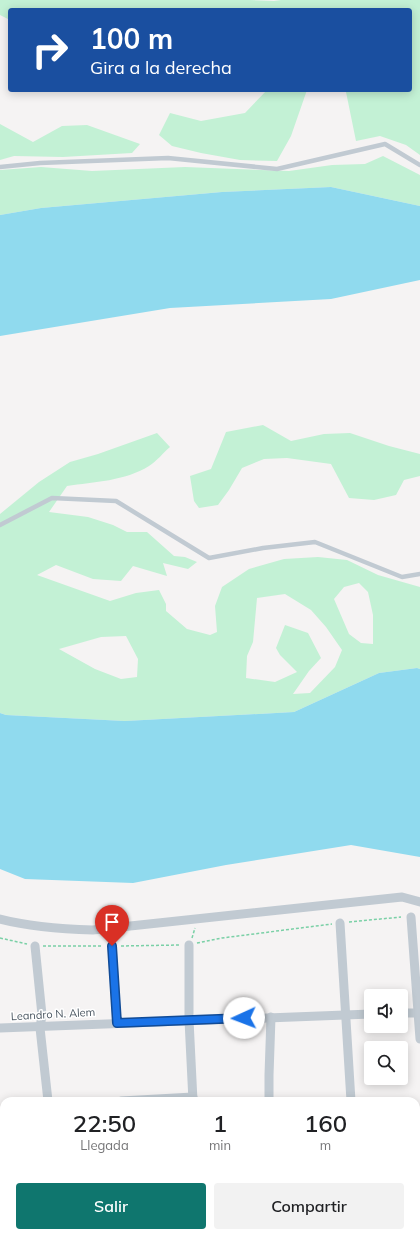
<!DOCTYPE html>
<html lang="es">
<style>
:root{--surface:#fff;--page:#f2f2f2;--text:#202124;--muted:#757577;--accent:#0f766e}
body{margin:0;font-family:Mulish,sans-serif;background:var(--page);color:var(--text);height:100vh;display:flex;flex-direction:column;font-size:15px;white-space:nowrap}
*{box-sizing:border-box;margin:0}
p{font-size:13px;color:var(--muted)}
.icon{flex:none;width:22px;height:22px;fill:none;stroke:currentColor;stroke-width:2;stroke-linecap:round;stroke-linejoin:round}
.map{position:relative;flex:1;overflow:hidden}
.drawer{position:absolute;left:0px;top:1097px;width:420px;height:140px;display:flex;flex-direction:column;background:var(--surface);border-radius:12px 12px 0 0;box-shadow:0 2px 10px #0003}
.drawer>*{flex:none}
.top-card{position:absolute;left:8px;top:8px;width:404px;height:84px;border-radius:4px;box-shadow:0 2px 10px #0003;background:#1a4fa0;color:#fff;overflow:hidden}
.tools{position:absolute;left:364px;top:989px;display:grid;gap:8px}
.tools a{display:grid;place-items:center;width:44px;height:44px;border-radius:4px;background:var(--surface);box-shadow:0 2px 10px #0003;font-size:20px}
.pin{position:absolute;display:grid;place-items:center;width:34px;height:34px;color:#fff;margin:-41px -17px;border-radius:50% 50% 50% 0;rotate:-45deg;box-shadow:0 0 4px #0007}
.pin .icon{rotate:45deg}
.me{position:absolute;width:44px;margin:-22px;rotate:268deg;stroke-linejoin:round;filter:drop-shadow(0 0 3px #0008)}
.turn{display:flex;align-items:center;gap:14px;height:84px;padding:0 16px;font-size:18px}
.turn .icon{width:52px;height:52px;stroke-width:2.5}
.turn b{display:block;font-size:28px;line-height:34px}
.eta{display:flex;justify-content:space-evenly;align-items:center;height:68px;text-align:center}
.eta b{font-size:24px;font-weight:600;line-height:28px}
.action{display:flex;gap:8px;margin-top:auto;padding:8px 16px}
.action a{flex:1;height:46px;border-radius:4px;background:var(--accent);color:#fff;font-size:16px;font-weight:600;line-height:46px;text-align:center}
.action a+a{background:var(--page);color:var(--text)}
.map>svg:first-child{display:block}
.green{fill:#c3f1d5;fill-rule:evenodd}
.water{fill:#90daee}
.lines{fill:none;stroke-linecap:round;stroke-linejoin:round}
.path{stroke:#7ad0a6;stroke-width:1.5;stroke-dasharray:3 2;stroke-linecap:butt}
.service{stroke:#c1cad2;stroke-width:4.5}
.minor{stroke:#c1cad2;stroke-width:9}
.route-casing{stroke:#114b97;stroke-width:10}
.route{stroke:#1a73e8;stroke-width:7}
.labels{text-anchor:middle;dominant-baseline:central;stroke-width:3;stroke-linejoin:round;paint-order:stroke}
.street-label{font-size:11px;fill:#4a5661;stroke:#fff}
</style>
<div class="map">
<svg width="420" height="1237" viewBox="0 0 420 1237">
<rect width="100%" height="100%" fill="#f5f3f3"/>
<g class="green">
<path d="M0 0H250L274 1 281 0H420V155L406 145 380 136 356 141 346 92 348 90H410V10H10V20L0 15Z"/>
<path d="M267 90H307L291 136 277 161 240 160 201 153 172 146 159 135 170 113 201 121 245 113Z"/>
<path d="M0 124 33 142 62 126 87 125 140 144 132 153 63 157 14 156 0 160Z"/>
<path d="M383 156 420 175V206L331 187 222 192 41 208 0 215V170L41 167 92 171 185 167 289 171 332 165 365 164Z"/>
<path d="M263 425 291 441 324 434 350 433 389 446 420 454V476L404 480 396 495 374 500 349 498 331 464 287 458 264 459 242 468 229 490 218 505 199 508 194 501 190 476 211 469 226 432Z"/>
<path d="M157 433 170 447C163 453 157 461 149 466 125 481 94 482 67 486L49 512 88 517 113 525 127 532H147L174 556 185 557 197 562 188 569 163 563 167 576 133 566 121 581 93 579 56 565 37 575 110 601 136 593 159 590 166 604V611L187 629 210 635 217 632 215 606 222 587 249 569 284 559 318 557 347 560 378 575 420 587V669L417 668 379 673 294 712 125 721 6 715 0 713V514L39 482 70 462 98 454ZM359 583 368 592 373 615V644L361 643 349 634 334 599 344 587ZM285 594 311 610 326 627 342 650 335 667 310 693 293 694 309 671 321 658 308 633 285 625 276 648 280 655 297 672 275 682 246 678 247 656 253 642 257 598ZM126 636 138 659 137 677 121 679 95 669 59 649 101 637Z"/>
</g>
<g class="water">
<path d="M331 187 420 206V280L331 299 170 308 0 336V215L41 208 222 192Z"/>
<path d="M417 668 420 669V857L351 845 226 865 133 883 25 879 0 869V713L6 715 125 721 294 712 379 673Z"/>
<path d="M237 1233H391L394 1237H238Z"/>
</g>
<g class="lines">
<g class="path">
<path d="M349 922 401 917"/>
<path d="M0 938 27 944"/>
<path d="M192 938 195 928"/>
<path d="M197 943 222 938 332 924"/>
<path d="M43 946H103"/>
<path d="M121 946 179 945"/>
</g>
<g class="service">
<path d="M0 167 40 163 168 158 277 169 385 144 420 165"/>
<path d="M0 525 52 498 116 501 209 558 263 548 315 542 402 577 420 574"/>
<path d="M416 1164 420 1163"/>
</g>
<g class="minor">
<path d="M411 917 420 1039"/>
<path d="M0 919C31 927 61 929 93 930L402 897 420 902"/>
<path d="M340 923 351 1101"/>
<path d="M189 945V1020L193 1101"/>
<path d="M35 946 42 1015 40 1028 48 1101"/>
<path d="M112 946 117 1023"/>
<path d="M401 1013H420"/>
<path d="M0 1028 371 1014"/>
<path d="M121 1101 193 1097"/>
<path d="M269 1101V1075L271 1017"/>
</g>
</g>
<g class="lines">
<g class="route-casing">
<path id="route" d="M112 946 117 1023 244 1018"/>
</g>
<use href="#route" class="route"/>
</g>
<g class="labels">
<g class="street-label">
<text transform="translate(53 1014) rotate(-3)">Leandro N. Alem</text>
</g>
</g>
</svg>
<div class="tools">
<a><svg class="icon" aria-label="sound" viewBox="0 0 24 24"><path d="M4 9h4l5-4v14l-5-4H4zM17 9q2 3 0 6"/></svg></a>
<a><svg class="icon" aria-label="search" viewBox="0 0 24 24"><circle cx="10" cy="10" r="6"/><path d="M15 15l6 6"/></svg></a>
</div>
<div class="pin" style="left:112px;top:946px;background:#d93025"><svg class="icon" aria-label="arrive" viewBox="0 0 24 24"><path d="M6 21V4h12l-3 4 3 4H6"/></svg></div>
<svg class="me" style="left:244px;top:1018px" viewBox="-20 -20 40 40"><circle r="19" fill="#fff"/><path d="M0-13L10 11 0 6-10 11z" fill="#1a73e8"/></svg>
<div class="top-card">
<div class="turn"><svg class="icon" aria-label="right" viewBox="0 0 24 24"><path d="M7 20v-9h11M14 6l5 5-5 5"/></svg><div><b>100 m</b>Gira a la derecha</div></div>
</div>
<section class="drawer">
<div class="eta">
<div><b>22:50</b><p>Llegada</p></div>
<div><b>1</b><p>min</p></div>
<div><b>160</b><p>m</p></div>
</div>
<div class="action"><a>Salir</a><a>Compartir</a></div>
</section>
</div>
